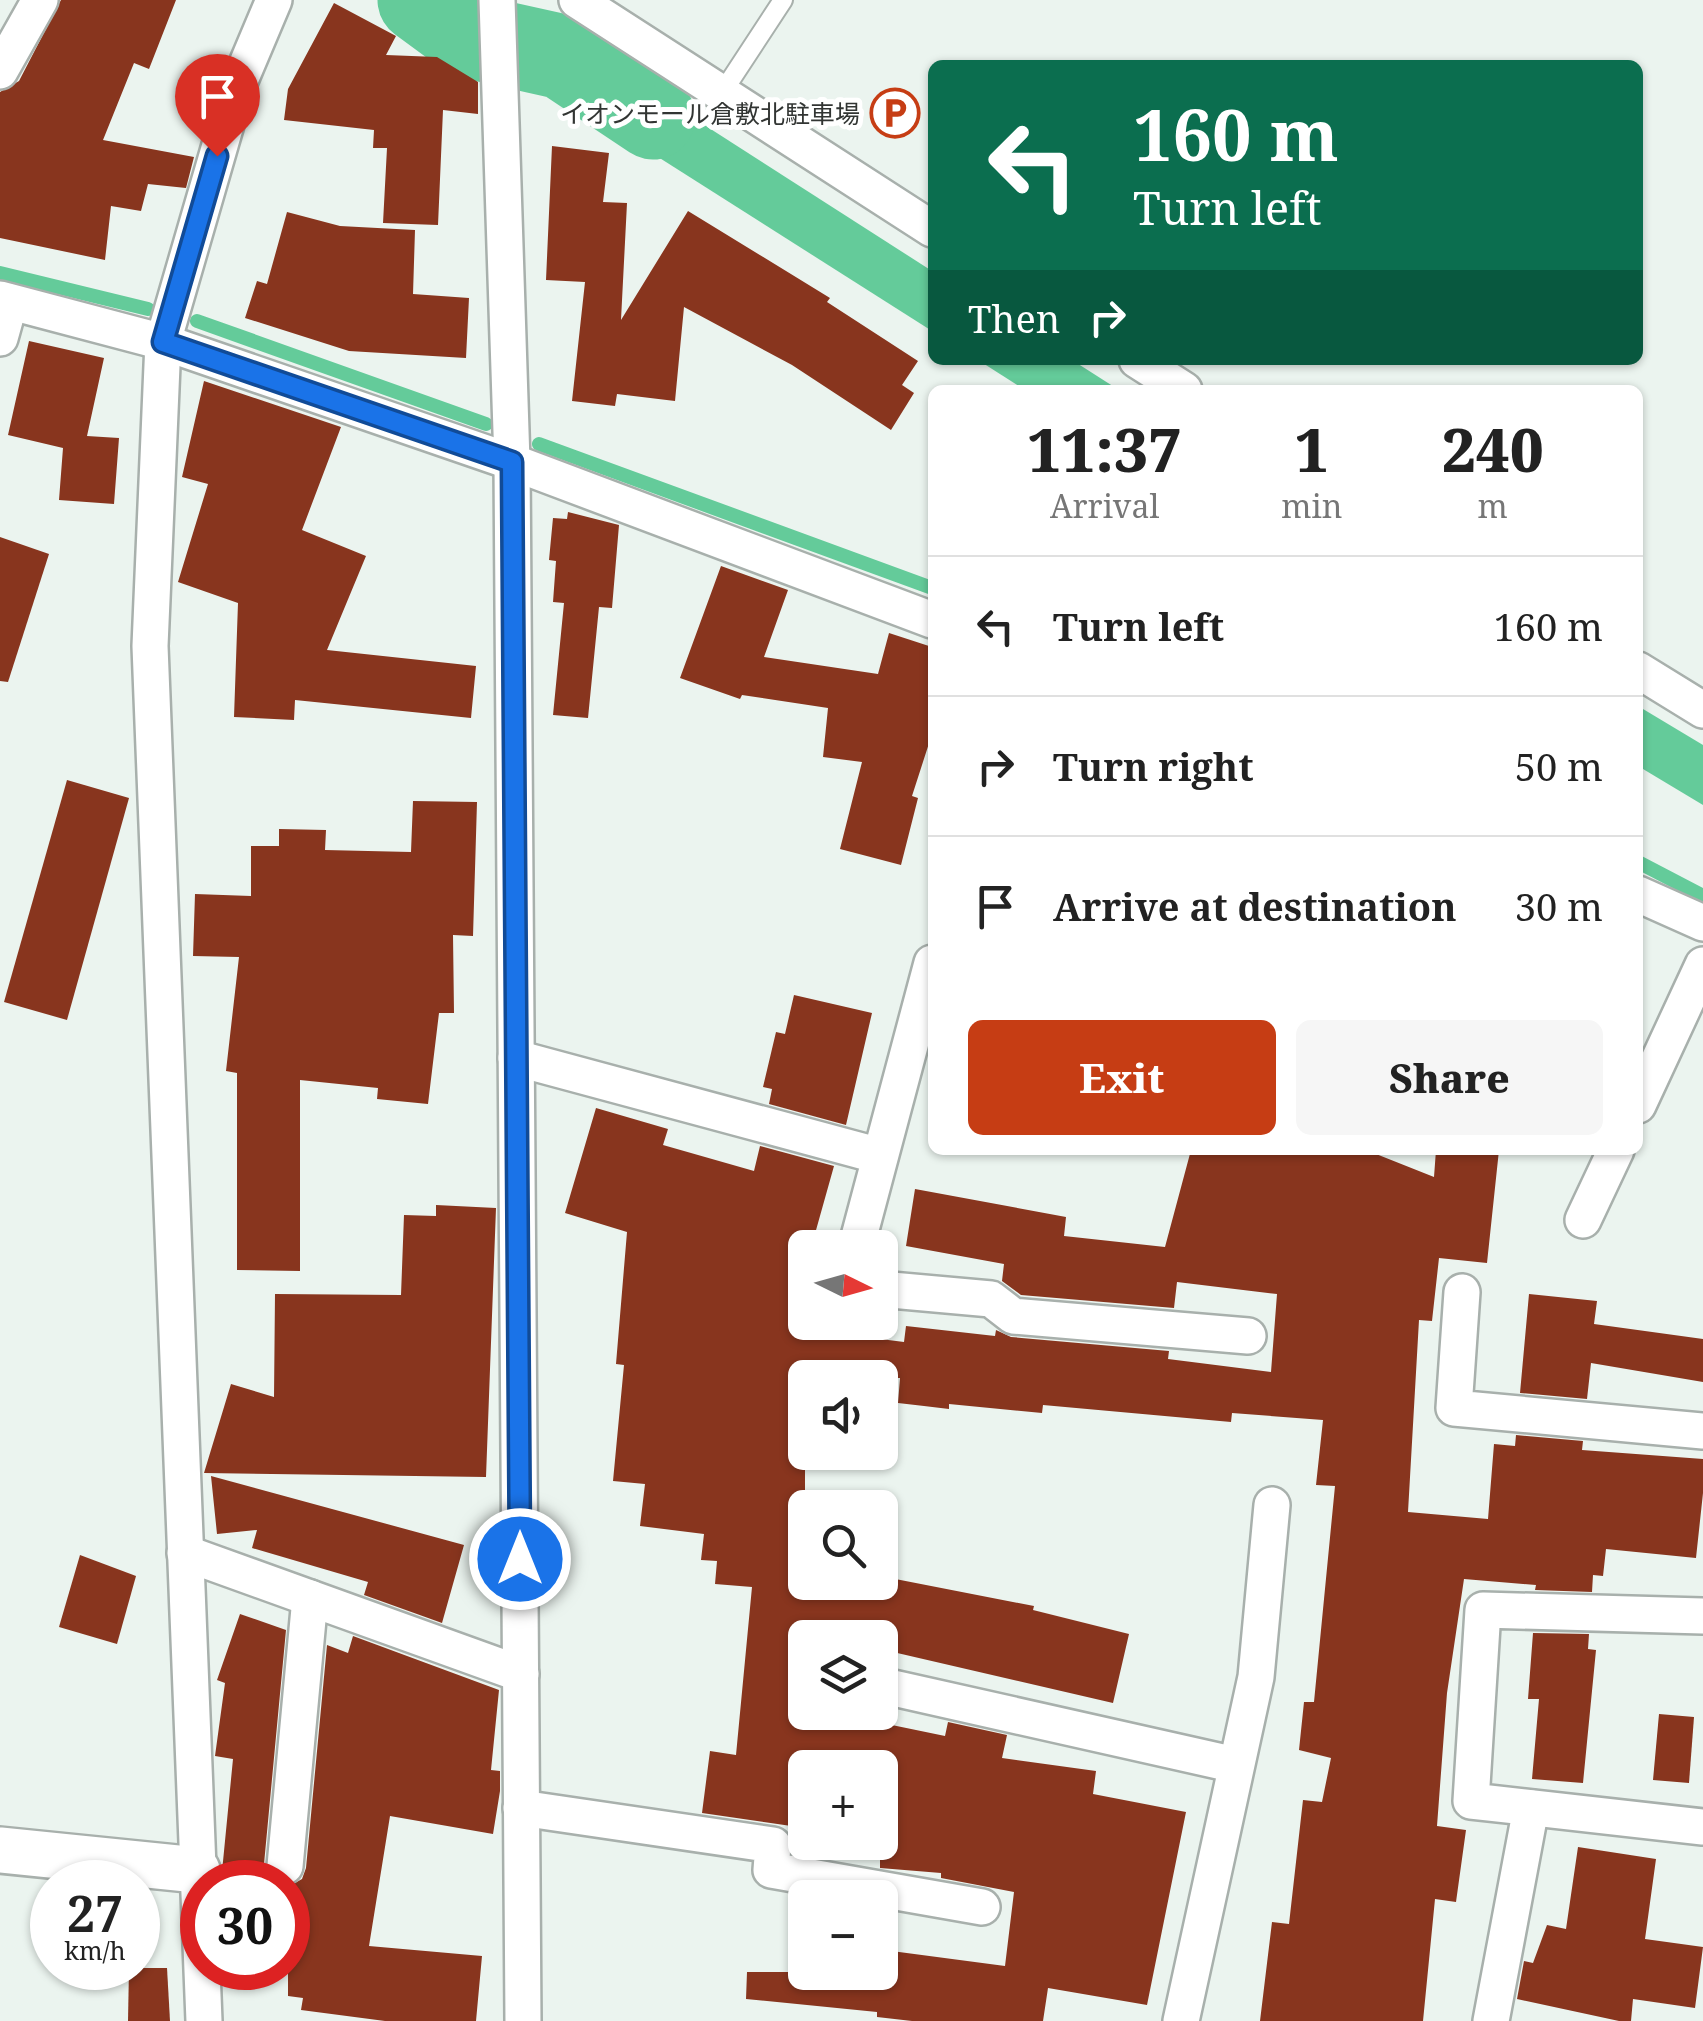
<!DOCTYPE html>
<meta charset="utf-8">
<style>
:root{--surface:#fff;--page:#f6f6f6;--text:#222;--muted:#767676;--line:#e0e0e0;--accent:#c63d14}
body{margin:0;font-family:"Noto Serif","Noto Sans JP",serif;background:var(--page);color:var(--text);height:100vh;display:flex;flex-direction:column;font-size:38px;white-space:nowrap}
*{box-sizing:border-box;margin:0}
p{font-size:32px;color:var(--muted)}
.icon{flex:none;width:55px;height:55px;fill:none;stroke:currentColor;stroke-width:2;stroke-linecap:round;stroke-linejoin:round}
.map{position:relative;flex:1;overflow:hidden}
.sheet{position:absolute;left:928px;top:385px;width:715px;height:770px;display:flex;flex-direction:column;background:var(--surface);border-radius:15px;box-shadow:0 2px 8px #0004}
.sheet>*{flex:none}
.banner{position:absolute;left:928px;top:60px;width:715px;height:305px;border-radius:15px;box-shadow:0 2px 8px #0004;background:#0b6e4f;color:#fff;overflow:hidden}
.needle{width:65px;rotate:95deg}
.tools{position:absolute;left:788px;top:1230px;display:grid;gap:20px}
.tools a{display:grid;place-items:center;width:110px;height:110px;border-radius:15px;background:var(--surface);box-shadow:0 2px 8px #0004;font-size:50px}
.speed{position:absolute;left:30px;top:1860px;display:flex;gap:20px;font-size:50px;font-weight:700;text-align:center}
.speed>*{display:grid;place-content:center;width:130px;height:130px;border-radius:50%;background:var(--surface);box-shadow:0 2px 8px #0004;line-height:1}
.speed small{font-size:25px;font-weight:400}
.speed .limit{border:15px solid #d22;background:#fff;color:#111}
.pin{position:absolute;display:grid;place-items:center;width:85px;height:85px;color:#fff;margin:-102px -42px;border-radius:50% 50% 50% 0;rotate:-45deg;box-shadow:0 0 10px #0007}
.pin .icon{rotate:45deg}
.me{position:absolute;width:110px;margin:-55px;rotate:0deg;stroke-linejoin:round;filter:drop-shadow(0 0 8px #0008)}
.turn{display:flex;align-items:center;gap:35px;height:210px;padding:0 40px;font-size:45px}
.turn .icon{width:130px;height:130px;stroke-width:2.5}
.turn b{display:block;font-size:70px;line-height:85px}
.then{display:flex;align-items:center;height:95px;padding:0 40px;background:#0003;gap:20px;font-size:38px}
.eta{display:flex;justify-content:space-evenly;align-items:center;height:170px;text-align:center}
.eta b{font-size:60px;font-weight:800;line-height:70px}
.primary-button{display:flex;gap:20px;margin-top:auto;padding:20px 40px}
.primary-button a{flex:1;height:115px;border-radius:15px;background:var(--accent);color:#fff;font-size:40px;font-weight:800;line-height:115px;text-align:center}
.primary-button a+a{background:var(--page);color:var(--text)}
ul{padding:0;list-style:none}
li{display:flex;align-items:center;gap:30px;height:140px;padding:0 40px;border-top:2px solid var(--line)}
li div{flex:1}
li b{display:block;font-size:38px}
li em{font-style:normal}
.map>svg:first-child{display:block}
.water{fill:#64cb9a}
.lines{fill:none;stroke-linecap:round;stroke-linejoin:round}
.stream{stroke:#64cb9a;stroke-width:14}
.river{stroke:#64cb9a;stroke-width:85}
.building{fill:#88351e}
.service-casing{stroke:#a8b0ac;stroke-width:22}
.minor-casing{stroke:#a8b0ac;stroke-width:40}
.tertiary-casing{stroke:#a8b0ac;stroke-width:50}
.service{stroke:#fff;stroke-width:18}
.minor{stroke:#fff;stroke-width:35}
.tertiary{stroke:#fff;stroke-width:45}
.route-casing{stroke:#114b97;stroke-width:25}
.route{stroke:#1a73e8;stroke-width:18}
.labels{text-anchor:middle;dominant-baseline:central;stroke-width:10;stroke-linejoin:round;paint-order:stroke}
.poi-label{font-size:25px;fill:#323533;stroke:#fff;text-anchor:end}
</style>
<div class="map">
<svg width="1703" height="2021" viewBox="0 0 1703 2021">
<rect width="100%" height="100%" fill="#ebf4ef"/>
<g class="water">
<path d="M397 0H481L480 44Z"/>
<path d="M558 31 932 271V331L551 89Z"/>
<path d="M978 360H1072L1119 390H1025Z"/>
<path d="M1638 706 1703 745V805L1638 766Z"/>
</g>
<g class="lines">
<g class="stream">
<path d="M0 273 148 309"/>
<path d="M197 321 486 424"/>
<path d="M539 444 932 588"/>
<path d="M1638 862 1703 896"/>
</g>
<path class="river" d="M420 0 469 36 563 57 653 117"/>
</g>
<g class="building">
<path d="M61 0H176L149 69 134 63 103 140 194 157 186 188 148 184 141 211 111 206 105 260 0 238V92L19 81Z"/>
<path d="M334 3 396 36 386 55 437 57 478 82V114L443 110 438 225 383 223 387 148H373L374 130 284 120 288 89Z"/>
<path d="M552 146 609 153 603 202 627 203 621 320 688 211 830 298 827 302 918 361 902 385 914 393 891 430 792 365 684 307 675 401 617 394 615 406 572 401 585 282 546 280Z"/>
<path d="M287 212 340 226 415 230 413 294 469 298 466 358 349 351 245 318 257 281 267 284Z"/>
<path d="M29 341 104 358 87 436 119 438 114 504 59 500 63 448 8 435Z"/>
<path d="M204 381 341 427 302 530 366 556 327 650 476 666 471 718 295 700 294 720 234 717 238 603 178 582 208 484 182 477Z"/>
<path d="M568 512 619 525 612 608 599 607 588 718 553 715 564 603 553 602 556 561 549 560 553 518 567 519Z"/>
<path d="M0 537 49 554 8 682 0 681Z"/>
<path d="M721 566 788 590 764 657 878 674 889 633 932 647V734L912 796 918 798 901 865 840 849 862 762 823 757 828 708 742 695 740 699 680 678Z"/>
<path d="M67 780 129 798 67 1020 4 1002Z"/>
<path d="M413 801 477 802 473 936 453 935 454 1013H439L428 1104 377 1099 378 1088 300 1080V1271L237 1270V1073L226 1071 239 957 193 956 195 894 251 896V846H279V829L326 830 325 850 411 852Z"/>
<path d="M794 995 872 1013 846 1125 769 1104 772 1089 763 1087 776 1032 785 1034Z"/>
<path d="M596 1108 668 1129 663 1145 754 1171 760 1146 834 1166 811 1248H805V1322H811L810 1330 904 1342 906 1326 995 1336 996 1330 1011 1337 1169 1351 1168 1359 1271 1372 1277 1294 1177 1282 1174 1308 1021 1295 1002 1281 1004 1264 906 1246 915 1189 1066 1217 1064 1236 1165 1247 1191 1150H1366L1434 1177 1436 1150H1499L1487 1263 1439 1258 1432 1321 1419 1320 1408 1512 1488 1519 1494 1444 1515 1446 1516 1435 1583 1441 1582 1450 1703 1459V1493L1696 1558 1606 1549 1603 1576 1593 1575 1592 1592 1535 1590 1536 1585 1464 1579 1447 1693 1437 1826 1466 1830 1456 1902 1435 1899 1423 2021H1260L1272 1922 1289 1924 1303 1800 1322 1802 1331 1758 1299 1750 1304 1702H1314L1335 1486 1316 1485 1323 1420 1232 1413 1231 1422 1043 1405 1042 1413 949 1404V1409L924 1406 898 1403 900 1378H805V1582H880V1576L1034 1606 1033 1610 1129 1634 1113 1703 880 1649V1638H805V1712H829L945 1736 948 1722 1007 1735 1002 1758 1096 1771 1093 1794 1186 1812 1147 2005 1048 1988 1043 2021H912L877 2017V2012L746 1999 747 1972H882L884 1950 1005 1966 1014 1892 941 1878V1873L880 1868V1768H805V1828L702 1813 710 1751 736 1755 752 1587 715 1584 717 1561 701 1560 704 1534 640 1526 645 1484 613 1481 624 1365 616 1364 627 1232 565 1213Z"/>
<path d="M436 1205 496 1208 486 1477 204 1473 231 1384 274 1397 275 1294 401 1295 404 1215 436 1216Z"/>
<path d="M1529 1294 1597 1301 1594 1324 1703 1339V1382L1591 1363 1587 1399 1520 1393Z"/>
<path d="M211 1476 464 1545 442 1623 364 1595 368 1582 252 1548 257 1530 217 1534Z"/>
<path d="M80 1555 136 1576 117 1644 59 1627Z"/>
<path d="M240 1614 286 1630 264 1864 272 1882H221L233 1759 215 1756 225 1683 217 1680Z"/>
<path d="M1533 1633 1589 1634 1588 1649 1596 1650 1583 1783 1532 1779 1539 1699H1528Z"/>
<path d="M353 1636 499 1690 491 1770 500 1771V1791L493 1834 390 1816 369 1946 482 1956 476 2021H385L301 2010 303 1998 288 1996V1887L302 1879 306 1868 327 1645 348 1653Z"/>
<path d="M1659 1714 1694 1717 1689 1783 1653 1780Z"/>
<path d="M1578 1847 1656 1859 1645 1939 1703 1947 1695 2008 1633 1999 1631 2021H1619L1517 1999 1524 1961 1533 1963 1547 1925 1566 1929Z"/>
<path d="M129 1968H167L170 2021H128Z"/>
</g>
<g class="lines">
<g class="service-casing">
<path id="service" d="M722 93 783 0"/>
</g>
<g class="minor-casing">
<g id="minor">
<path d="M497 0 512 462 523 2021"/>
<path d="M577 0 932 229"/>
<path d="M0 71 40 0"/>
<path d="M0 299 163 342 512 462 932 620"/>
<path d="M0 338 10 302"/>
<path d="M1137 360 1184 390"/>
<path d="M1638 670 1703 710"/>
<path d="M1638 894 1703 923"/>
<path d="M516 1058 880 1156"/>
<path d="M1638 1105 1703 965"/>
<path d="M1583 1220 1616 1150"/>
<path d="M856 1248 932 963"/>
<path d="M880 1289 991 1299 1013 1316 1248 1336"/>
<path d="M1462 1292 1454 1408 1703 1431"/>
<path d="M185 1553 521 1674"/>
<path d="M1703 1616 1483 1610 1471 1801 1703 1827"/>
<path d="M880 1685 1236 1765"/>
<path d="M521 1808 773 1845 771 1870 982 1907"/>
<path d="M285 1866 310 1598"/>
<path d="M204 2021 150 646 163 342 236 90 274 0"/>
<path d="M1181 2021 1256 1677 1272 1505"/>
<path d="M1491 2021 1531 1808"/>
</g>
</g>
<g class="tertiary-casing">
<path id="tertiary" d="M0 1850 197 1870"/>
</g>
<use href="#service" class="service"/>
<use href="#minor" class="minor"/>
<use href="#tertiary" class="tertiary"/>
</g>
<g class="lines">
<g class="route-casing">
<path id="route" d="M217 156 163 342 512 462 520 1559"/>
</g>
<use href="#route" class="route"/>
</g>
<defs>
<g id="parking-ring" transform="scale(2.5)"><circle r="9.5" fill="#fff" stroke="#c63d14" stroke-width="1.5"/><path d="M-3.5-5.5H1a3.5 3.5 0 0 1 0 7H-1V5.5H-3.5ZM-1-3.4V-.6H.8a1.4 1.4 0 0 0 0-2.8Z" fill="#c63d14"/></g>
</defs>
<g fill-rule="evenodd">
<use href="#parking-ring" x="895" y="113"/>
</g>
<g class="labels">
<g class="poi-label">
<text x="860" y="113">イオンモール倉敷北駐車場</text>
</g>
</g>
</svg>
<div class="tools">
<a><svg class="needle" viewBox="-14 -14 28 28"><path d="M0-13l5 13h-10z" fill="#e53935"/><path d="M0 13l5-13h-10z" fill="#767676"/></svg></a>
<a><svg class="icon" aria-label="sound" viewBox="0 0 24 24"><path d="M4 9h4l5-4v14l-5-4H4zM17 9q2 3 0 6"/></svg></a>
<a><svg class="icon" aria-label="search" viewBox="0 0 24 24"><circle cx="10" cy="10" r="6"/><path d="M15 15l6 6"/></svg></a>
<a><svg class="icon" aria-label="layers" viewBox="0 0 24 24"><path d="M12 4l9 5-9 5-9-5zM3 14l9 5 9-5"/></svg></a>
<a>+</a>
<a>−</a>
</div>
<div class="speed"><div>27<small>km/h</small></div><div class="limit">30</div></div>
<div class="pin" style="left:217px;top:156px;background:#d93025"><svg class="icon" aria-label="arrive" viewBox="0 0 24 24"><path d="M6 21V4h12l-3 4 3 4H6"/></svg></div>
<svg class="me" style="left:520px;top:1559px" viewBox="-20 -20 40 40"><circle r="17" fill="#1a73e8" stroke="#fff" stroke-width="3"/><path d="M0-11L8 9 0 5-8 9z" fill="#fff"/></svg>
<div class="banner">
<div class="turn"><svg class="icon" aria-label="left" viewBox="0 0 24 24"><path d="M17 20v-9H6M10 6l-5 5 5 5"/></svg><div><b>160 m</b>Turn left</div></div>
<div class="then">Then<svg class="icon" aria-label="right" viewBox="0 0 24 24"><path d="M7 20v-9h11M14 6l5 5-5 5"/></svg></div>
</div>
<section class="sheet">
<div class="eta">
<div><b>11:37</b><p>Arrival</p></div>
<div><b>1</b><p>min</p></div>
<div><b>240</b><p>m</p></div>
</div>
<ul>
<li><svg class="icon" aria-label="left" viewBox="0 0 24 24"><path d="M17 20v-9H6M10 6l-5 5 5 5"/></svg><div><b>Turn left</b></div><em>160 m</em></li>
<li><svg class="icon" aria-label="right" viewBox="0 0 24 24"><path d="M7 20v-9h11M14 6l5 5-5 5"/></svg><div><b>Turn right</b></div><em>50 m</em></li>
<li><svg class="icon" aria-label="arrive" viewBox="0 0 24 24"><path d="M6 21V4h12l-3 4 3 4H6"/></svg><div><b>Arrive at destination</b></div><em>30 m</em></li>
</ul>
<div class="primary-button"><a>Exit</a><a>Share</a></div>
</section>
</div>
